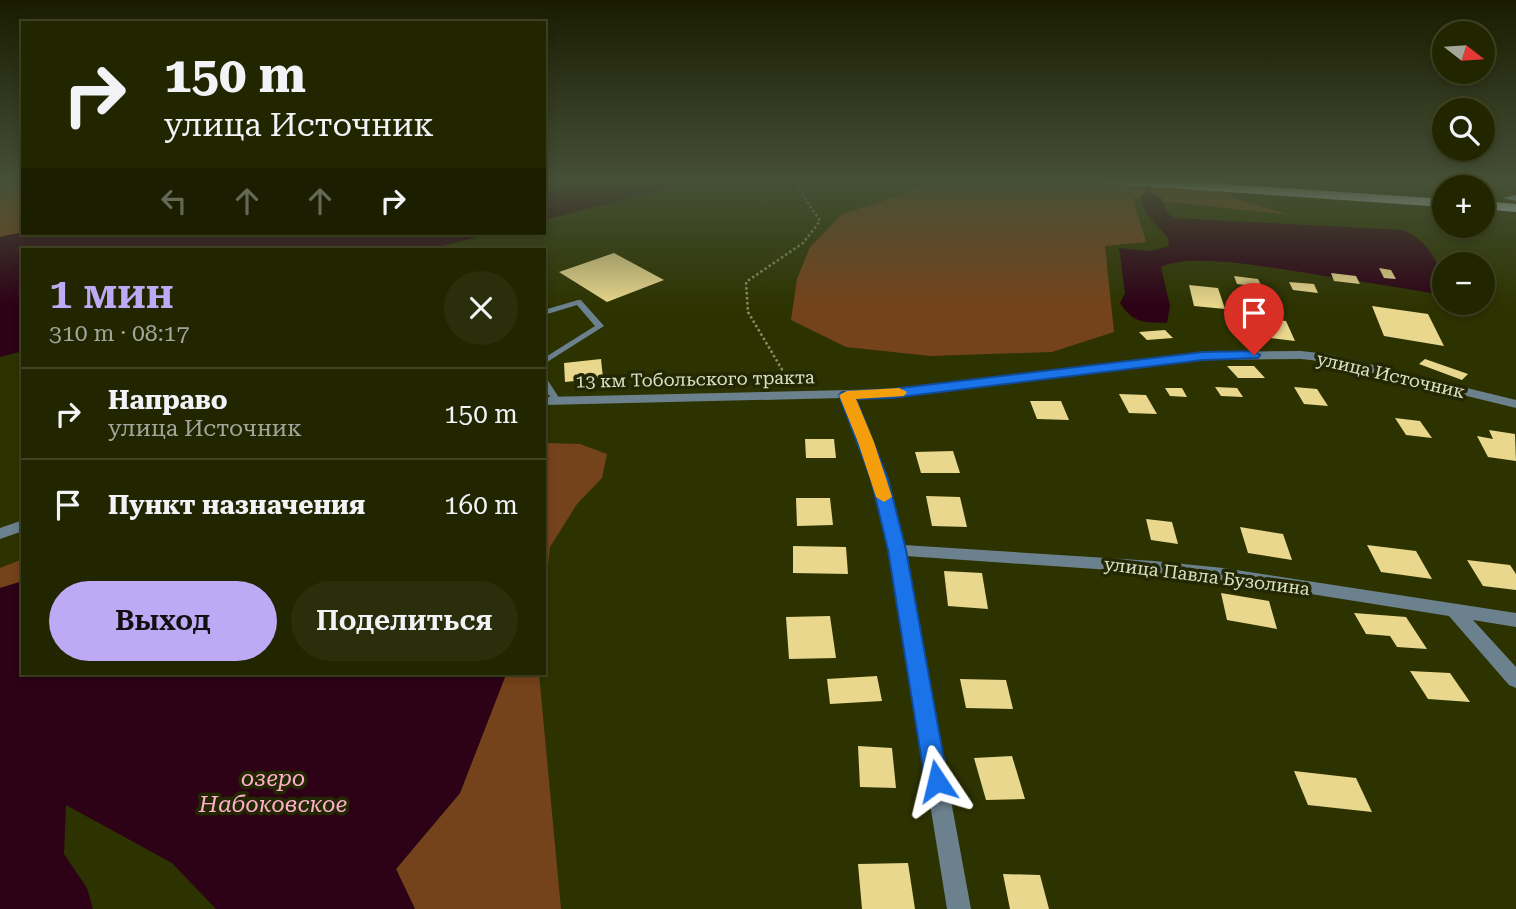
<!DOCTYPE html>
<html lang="ru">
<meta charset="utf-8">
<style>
:root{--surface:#222600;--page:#2a2e0a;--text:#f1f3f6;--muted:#a2a599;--line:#3f4322;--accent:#bea9f5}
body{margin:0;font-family:"Roboto Serif",serif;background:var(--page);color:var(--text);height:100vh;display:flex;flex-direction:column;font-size:26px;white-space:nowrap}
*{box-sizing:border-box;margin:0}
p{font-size:23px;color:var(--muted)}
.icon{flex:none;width:38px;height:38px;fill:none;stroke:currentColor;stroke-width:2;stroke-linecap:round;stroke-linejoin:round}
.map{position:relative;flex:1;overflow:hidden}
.side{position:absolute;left:21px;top:248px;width:525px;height:427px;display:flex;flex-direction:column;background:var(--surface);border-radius:0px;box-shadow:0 4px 10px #0003,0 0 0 2px var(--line)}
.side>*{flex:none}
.guide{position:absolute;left:21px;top:21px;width:525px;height:214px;border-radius:0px;box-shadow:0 4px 10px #0003,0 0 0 2px var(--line);background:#222600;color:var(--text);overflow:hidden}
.needle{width:46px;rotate:107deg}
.tools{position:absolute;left:1432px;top:21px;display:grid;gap:14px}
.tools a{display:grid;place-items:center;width:63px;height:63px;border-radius:50%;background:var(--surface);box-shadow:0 4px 10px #0003,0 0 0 2px var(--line);font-size:35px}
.pin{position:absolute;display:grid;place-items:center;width:60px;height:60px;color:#fff;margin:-72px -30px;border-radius:50% 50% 50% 0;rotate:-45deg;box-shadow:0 0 7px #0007}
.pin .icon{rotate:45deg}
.me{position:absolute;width:77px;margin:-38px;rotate:350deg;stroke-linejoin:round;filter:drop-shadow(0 0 5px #0008)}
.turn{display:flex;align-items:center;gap:24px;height:147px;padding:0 28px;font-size:32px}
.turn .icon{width:91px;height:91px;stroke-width:2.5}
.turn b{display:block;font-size:49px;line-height:60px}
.lanes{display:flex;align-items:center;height:66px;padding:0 28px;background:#0003;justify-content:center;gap:35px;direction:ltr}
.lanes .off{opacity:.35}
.round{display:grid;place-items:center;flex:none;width:74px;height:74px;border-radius:37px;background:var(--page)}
.head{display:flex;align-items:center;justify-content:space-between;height:119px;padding:0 28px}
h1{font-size:42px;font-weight:600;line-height:52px;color:var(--accent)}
.primary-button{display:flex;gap:14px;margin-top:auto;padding:14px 28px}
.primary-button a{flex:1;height:80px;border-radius:42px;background:var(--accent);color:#111;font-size:28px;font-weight:600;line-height:80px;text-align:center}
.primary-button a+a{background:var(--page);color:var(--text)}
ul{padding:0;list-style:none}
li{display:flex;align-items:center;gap:21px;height:91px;padding:0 28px;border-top:2px solid var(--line)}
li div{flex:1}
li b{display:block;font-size:26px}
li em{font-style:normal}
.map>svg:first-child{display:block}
.green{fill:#75431b}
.water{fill:#2d0116}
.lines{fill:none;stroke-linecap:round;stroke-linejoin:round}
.stream{stroke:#2d0116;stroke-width:4.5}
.building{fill:#e9d78d}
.path{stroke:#868c66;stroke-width:2.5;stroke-dasharray:2.5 2.5;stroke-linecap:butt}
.lane{fill:#6c818e;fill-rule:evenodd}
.street{fill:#6c818e;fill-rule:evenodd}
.primary{fill:#a8d3ee;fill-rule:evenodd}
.highway{fill:#daeffc;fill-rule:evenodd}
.route{fill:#1a73e8;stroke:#114b97;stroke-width:2}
.slow{fill:#f59e0b}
.labels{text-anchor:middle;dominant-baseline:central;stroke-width:7;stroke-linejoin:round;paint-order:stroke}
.street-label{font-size:18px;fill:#dbe1c7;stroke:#232803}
.near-water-label{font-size:23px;font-style:italic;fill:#ffaecb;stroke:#232803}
</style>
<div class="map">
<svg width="1516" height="909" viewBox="0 0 1516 909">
<rect width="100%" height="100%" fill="#2d3300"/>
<g class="green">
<path d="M0 180H23V232L0 237Z"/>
<path d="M934 180H1221L1230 195 1237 199 1290 215 1133 198 1146 242 1105 246 1114 332 1052 352 930 356 846 347 791 320 797 279 810 247 842 214 905 194Z"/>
<path d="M544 443 580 444 607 454 602 478 577 504 550 547 544 600Z"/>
<path d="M23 559V581L0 588V568Z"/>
<path d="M504 674H539L561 909H415L396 869 460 793 505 677Z"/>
</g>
<g class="water">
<path d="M544 180H701L544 220Z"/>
<path d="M1149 191 1161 198 1166 211 1174 218 1403 230C1429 241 1444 268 1444 295L1358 281 1332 273V277C1296 272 1190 250 1161 267L1170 306 1167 323C1143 322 1134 324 1120 303L1125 293 1119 248 1151 251 1169 246 1168 238 1145 212 1140 196Z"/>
<path d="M23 232V233H495L425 250H23V351L0 357V237Z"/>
<path d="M23 581V674H504L505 677 460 793 396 869 415 909H216L172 863 66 805 64 854 87 888 93 909H0V588Z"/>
</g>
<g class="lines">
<path class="stream" d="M1144 180 1149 191"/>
</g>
<g class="building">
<path d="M614 253 664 280 607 302 559 272Z"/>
<path d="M1379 268 1391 270 1396 279 1384 278Z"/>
<path d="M1331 273 1356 276 1360 284 1334 281Z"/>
<path d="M1234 276 1258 279 1262 287 1237 284Z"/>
<path d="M1289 282 1314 284 1318 293 1293 290Z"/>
<path d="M1189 285 1218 288 1225 309 1194 306Z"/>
<path d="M1372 306 1428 314 1444 346 1384 336Z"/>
<path d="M1246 316 1286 321 1295 341 1253 336Z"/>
<path d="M1165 330 1173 338 1147 340 1139 332Z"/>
<path d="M601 359 603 378 565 382 564 363Z"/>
<path d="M1425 359 1468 374 1462 380 1419 364Z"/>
<path d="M1227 366H1254L1265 378H1238Z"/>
<path d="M1215 387 1237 388 1243 397 1221 396Z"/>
<path d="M1294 387 1317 389 1328 406 1304 404Z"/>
<path d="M1165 388H1182L1187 397 1170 396Z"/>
<path d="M1119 394 1146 395 1157 414 1129 413Z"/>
<path d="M1030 401H1061L1069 420 1037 419Z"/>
<path d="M1395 418 1420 421 1432 438 1406 435Z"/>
<path d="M1489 430 1515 434 1516 461 1488 457 1477 436 1493 439Z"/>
<path d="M805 439H834L836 458H806Z"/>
<path d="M953 451 960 473H921L915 452Z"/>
<path d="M926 496 960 497 967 527 932 526Z"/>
<path d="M796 498H830L833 525 797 526Z"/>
<path d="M1146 519 1172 522 1178 544 1151 540Z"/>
<path d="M1240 527 1283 534 1292 560 1248 553Z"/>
<path d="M1367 545 1416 551 1432 579 1381 572Z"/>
<path d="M793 546 846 547 848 574 793 573Z"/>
<path d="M1467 560 1510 565 1516 574V590L1483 586Z"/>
<path d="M944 571 982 573 988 609 948 606Z"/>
<path d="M1221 593 1269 601 1277 629 1227 620Z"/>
<path d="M1354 613 1406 617 1427 649 1397 647 1390 636 1366 634Z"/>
<path d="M830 616 836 658 789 659 786 617Z"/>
<path d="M1410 671 1450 673 1470 702 1428 699Z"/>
<path d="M877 676 882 701 830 704 827 679Z"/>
<path d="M960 679 1006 680 1013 709 966 708Z"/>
<path d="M858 746 892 748 896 788 860 787Z"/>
<path d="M1012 756 1025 799 986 800 974 758Z"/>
<path d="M1294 771 1356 778 1372 812 1308 805Z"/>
<path d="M908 863 915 909H862L858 864Z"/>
<path d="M1003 874 1040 875 1049 909H1010Z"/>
</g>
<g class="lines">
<path class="path" d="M790 383 748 312 746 282 803 243 820 221 793 180"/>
<g class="lane">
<path d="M578 300H581L604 326 544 364V358L595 326 577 305 544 315V310Z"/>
<path d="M544 378 547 379 561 401 560 403H554L553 401 544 388Z"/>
</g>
<g class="street">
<path d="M1301 351 1328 354 1516 400V408L1328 362 1301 359 1203 360 892 397 854 398 886 479 904 545 1154 561 1223 568 1516 613V627L1473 620 1516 667V688L1509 685 1449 616 1223 580 1154 573 906 556 971 909H947L889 550 872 479 842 398 544 405V397L892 389 1203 352Z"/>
<path d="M23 520V531L0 539V528Z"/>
</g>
<path class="primary" d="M1516 195V201L1503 198Z"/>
<g class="highway">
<path d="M1106 180H1166L1444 199V207L1112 184Z"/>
<path d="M1482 201 1516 204V212L1482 209Z"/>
</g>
</g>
<linearGradient id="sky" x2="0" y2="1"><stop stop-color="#191c00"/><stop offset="0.59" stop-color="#465037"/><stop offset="1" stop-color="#465037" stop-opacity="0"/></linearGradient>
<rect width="1516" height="307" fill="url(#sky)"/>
<path class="route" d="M1254 351 1260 355 1258 358 1203 360 892 398 856 399 888 479 906 550 948 781 945 789 937 792 928 789 925 781 888 550 871 479 839 395 842 392 892 389 1203 352Z"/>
<path class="slow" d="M899 388 907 392 904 396 856 399 874 442 892 497 884 502 876 497 858 442 839 395 847 391Z"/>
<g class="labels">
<g class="street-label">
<text transform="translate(1391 375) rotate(13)">улица Источник</text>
<text transform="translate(695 379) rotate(-1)">13 км Тобольского тракта</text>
<text transform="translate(1207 576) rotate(7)">улица Павла Бузолина</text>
</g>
<g class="near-water-label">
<text x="273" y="778">озеро<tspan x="273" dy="26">Набоковское</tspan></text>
</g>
</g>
</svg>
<div class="tools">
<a><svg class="needle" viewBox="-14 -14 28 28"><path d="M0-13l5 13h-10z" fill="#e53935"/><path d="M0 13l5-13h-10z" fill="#a2a599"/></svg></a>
<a><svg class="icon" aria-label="search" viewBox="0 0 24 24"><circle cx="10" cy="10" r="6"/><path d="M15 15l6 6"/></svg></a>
<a>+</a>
<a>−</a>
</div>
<div class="pin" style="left:1254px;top:355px;background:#d93025"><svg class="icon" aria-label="arrive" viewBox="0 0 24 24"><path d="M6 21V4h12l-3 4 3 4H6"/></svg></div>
<svg class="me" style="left:937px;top:781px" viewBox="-20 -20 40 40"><path d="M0-17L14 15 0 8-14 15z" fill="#1a73e8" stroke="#fff" stroke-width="4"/></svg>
<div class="guide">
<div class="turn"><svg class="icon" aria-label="right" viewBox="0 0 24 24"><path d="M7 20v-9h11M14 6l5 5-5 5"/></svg><div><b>150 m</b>улица Источник</div></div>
<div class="lanes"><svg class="icon off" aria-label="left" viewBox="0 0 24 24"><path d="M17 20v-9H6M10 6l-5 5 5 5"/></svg><svg class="icon off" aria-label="ahead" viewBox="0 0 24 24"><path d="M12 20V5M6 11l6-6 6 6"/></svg><svg class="icon off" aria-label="ahead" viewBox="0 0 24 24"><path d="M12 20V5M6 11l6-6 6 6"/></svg><svg class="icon" aria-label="right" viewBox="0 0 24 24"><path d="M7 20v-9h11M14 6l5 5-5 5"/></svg></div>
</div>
<section class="side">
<div class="head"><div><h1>1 мин</h1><p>310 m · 08:17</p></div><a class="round"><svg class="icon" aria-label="close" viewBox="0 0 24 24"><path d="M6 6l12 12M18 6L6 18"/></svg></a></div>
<ul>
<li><svg class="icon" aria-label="right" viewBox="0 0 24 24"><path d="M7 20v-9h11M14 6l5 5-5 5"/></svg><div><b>Направо</b><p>улица Источник</p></div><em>150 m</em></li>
<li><svg class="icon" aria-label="arrive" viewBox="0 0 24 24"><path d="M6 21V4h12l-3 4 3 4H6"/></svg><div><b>Пункт назначения</b></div><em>160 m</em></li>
</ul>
<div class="primary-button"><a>Выход</a><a>Поделиться</a></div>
</section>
</div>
